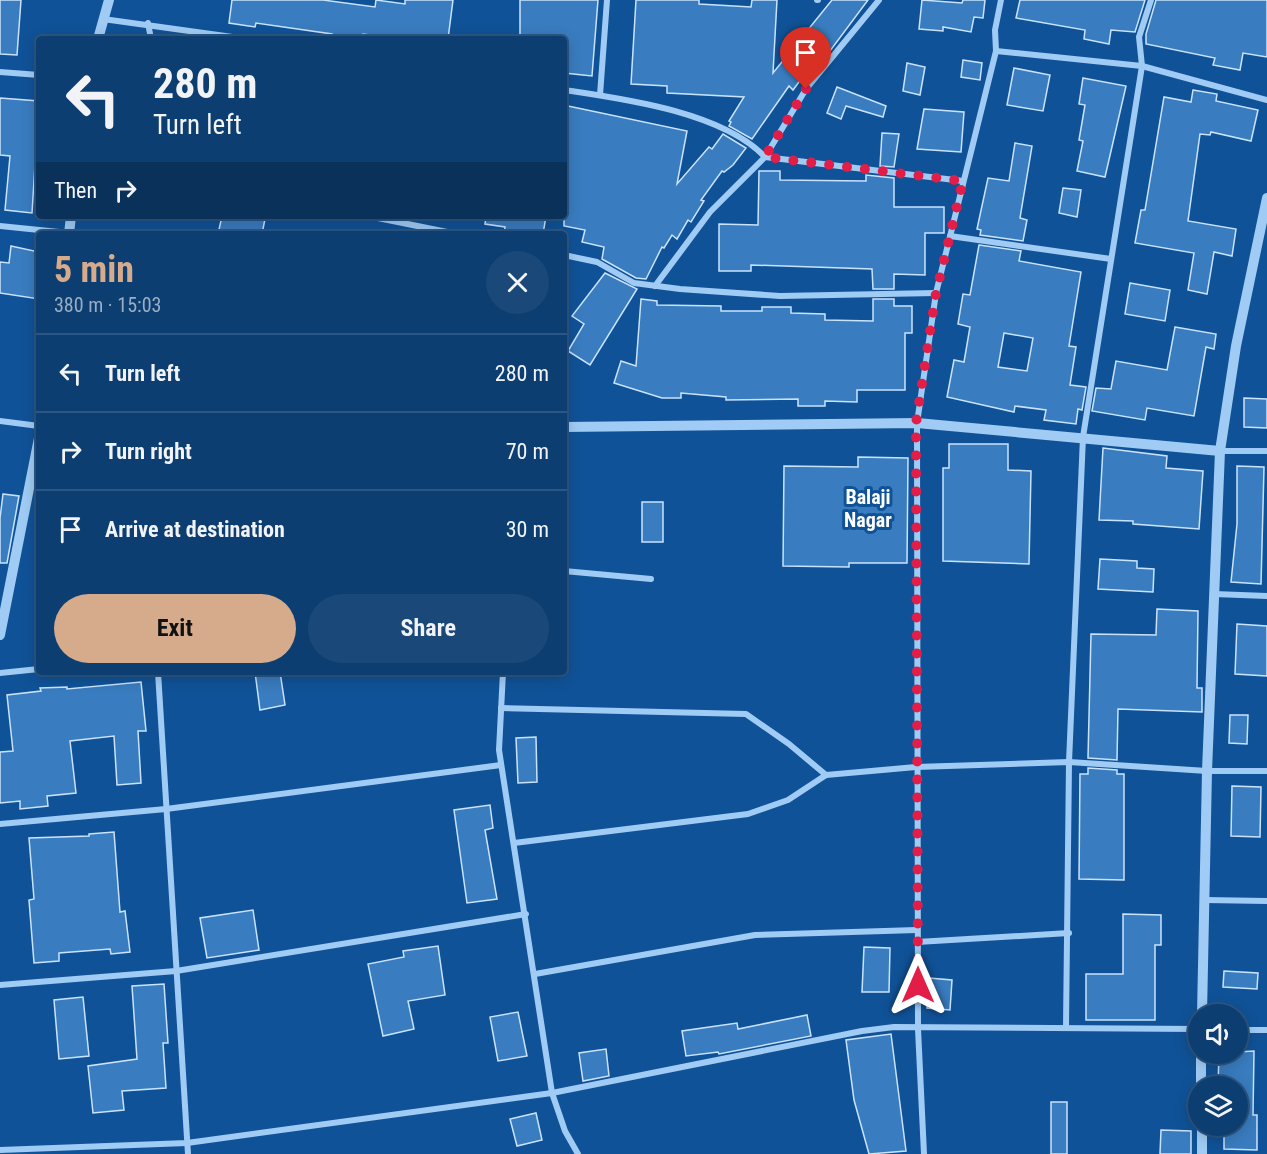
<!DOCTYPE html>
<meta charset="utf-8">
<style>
:root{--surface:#0c3e71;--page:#1a4979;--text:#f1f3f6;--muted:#9aaec3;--line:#2c5784;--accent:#d6ab8b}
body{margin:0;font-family:"Roboto Condensed",sans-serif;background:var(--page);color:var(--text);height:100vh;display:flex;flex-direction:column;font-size:22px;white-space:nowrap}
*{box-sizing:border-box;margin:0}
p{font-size:20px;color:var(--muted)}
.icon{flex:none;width:33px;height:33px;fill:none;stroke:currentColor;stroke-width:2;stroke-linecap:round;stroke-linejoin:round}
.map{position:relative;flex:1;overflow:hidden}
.sheet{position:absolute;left:36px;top:231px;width:531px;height:444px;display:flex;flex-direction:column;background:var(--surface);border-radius:6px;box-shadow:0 3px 15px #0003,0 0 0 2px var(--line)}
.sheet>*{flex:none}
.guide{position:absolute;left:36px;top:36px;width:531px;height:183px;border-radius:6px;box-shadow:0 3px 15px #0003,0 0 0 2px var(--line);background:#0c3e71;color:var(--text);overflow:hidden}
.buttons{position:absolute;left:1188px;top:1004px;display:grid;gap:12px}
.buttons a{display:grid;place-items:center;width:60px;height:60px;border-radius:50%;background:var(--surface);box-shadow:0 3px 15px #0003,0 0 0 2px var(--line);font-size:30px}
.pin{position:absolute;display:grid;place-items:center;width:51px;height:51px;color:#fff;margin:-62px -26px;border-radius:50% 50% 50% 0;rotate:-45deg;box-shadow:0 0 6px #0007}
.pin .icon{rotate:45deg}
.me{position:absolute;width:66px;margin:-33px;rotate:0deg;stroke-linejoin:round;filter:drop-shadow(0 0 4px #0008)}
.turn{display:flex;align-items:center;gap:21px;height:126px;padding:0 18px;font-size:27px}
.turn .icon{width:78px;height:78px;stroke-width:2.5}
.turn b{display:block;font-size:42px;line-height:51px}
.then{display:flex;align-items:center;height:57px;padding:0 18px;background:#0003;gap:12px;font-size:22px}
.round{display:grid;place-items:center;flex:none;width:63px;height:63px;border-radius:32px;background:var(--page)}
.head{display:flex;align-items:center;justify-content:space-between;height:102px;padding:0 18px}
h1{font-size:36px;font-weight:700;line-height:45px;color:var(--accent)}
.primary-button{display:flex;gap:12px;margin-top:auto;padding:12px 18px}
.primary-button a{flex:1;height:69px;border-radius:36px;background:var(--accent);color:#111;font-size:24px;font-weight:700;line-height:69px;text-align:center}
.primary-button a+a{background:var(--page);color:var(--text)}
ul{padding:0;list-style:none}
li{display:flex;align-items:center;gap:18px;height:78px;padding:0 18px;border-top:2px solid var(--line)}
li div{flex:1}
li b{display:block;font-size:22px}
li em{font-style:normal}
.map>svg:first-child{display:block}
.building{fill:#397cbf;stroke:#c9e3fe;stroke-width:1.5;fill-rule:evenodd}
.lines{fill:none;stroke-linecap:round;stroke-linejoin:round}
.minor{stroke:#a0cbf4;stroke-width:6}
.tertiary{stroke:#a0cbf4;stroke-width:10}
.route{stroke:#e11d48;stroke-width:10;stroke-dasharray:0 18}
.labels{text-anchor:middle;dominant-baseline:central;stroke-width:6;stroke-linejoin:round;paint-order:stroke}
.neighbourhood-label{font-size:20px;font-weight:bold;fill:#fff;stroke:#105297}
</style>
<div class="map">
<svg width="1267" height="1154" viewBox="0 0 1267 1154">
<rect width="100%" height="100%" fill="#105297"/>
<g class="building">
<path d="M0 0H21L17 55 0 54Z"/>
<path d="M232 0H323L375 7 376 0 405 4V0H453L448 39H402L363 34 362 39H331L332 34 256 23 255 27 229 23Z"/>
<path d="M520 0H598L592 76 564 73V39H520Z"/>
<path d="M636 0H699V4L751 7 752 0H777L773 73 832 0H868L824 59 819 55 793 90 789 86 752 139 729 126 731 122 729 121 744 97 667 93V86L631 84Z"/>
<path d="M922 0 962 3 963 0H985L983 18 974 17 971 32 943 27V31L919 29Z"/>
<path d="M1020 0H1145L1135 32 1111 30 1109 44 1084 39 1085 30 1016 18Z"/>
<path d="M1156 0H1267V57L1243 53 1240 70 1213 65 1215 58 1146 44V34Z"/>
<path d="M963 60 982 63 980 80 961 77Z"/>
<path d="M907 63 925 67 920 95 903 91Z"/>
<path d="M1014 68 1050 75 1043 111 1007 105Z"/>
<path d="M1083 78 1126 86 1105 177 1077 171 1083 141 1079 140 1085 105 1079 104Z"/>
<path d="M837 87 886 106 883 117 846 106 841 119 827 113Z"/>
<path d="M1193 90 1217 94 1216 101 1258 110 1251 141 1211 132 1210 135 1200 134 1188 221 1236 229 1232 256 1214 252 1207 294 1188 290 1194 253 1135 243 1141 210H1145L1164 97 1191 102Z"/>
<path d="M0 98 39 101 32 213 5 210 10 156 0 155Z"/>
<path d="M568 106 687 131 677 184 709 147 712 149 723 134 746 148 733 165 724 172 722 171 701 200 704 201 691 222 688 220 677 239 672 235 664 248 662 247 646 279 636 278 602 259 604 247 582 242 585 230 564 226V128Z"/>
<path d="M924 109 964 112 961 152 917 149Z"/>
<path d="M882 133 899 134 894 167 880 166Z"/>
<path d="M1015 143 1032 146 1020 218 1027 220 1023 241 980 235 981 230 977 229 988 178 1009 181Z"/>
<path d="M759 171H780V180L866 181V175L894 178V207H944V233H925V275L894 274V289H873L872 269 751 265V271H719V224L758 225Z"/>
<path d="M1063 188 1081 190 1077 217 1059 213Z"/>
<path d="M222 216 265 219 262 234H218Z"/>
<path d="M486 216H546L543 234 523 231 522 234H504L505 227 485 224Z"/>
<path d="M979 245 1021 251 1019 261 1081 272 1069 346 1076 347 1070 385 1086 387 1082 410 1078 409 1076 424 1044 420 1046 410 1015 406 1014 412 947 397 954 360 964 362 970 327 958 324 963 294 970 295ZM1004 333 1033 338 1027 371 998 367Z"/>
<path d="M11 246 39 252V299L0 293V262L9 263Z"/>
<path d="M605 273 637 289 590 365 568 351 584 324 572 316Z"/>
<path d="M1130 283 1170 290 1165 321 1125 314Z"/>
<path d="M641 299 657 301V305L721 306V311H762V307H791V313L825 314V320L873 321V299H894V306H912V333H905V390H857V402L825 401V406H798V399L726 400V397L681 393V398H662L614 383 621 361 636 366Z"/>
<path d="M1175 327 1216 334 1214 349 1206 347 1194 416 1147 408 1145 420 1092 411 1096 388 1111 389 1116 361 1167 370Z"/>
<path d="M1244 398 1267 399V428L1244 427Z"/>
<path d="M949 444H1008V470L1031 471 1029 564 943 561V468H949Z"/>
<path d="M1103 448 1167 456 1166 468 1203 471 1199 529 1133 524V521L1099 520Z"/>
<path d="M858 457 908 458 907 563H849V567L783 566 784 466 858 467Z"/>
<path d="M1237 466 1264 467 1261 584 1231 582 1237 524Z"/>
<path d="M3 494 19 496 7 563H0V518Z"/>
<rect x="642" y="502" width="21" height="40"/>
<path d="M1100 559 1137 561V568L1154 569 1153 592 1098 589Z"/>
<path d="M1157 609 1198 611 1197 688H1202V712L1118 709 1117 760 1088 758 1091 634 1156 635Z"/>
<path d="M1237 624 1267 626V676L1235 674Z"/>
<path d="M255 672H280L285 705 260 710Z"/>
<path d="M141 682 146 731H138L141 783 117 785 114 736 70 741 76 793 47 796 48 806 20 809V801L0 803V752L13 751 7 695 41 691 40 688 67 687V689Z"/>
<path d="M1230 715H1248L1247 744 1229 743Z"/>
<path d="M536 737 537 782 518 783 516 738Z"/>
<path d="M1088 768 1117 770V774H1124V880L1079 879 1080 774H1088Z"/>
<path d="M1232 786 1261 787 1260 837 1231 836Z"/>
<path d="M490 805 493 828 485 830 497 899 467 903 454 810Z"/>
<path d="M114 832 120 912 125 911 130 952 111 954 110 949 59 953V961L34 963 29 900 34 899 29 838 89 836V834Z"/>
<path d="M253 910 259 950 207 958 200 918Z"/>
<path d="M1123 914 1161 915V945H1155V1020H1086V974H1123Z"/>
<path d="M438 946 445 995 408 1001 414 1029 383 1036 368 964 404 957 403 951Z"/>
<path d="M864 947 890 948 889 992H862Z"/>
<path d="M1224 971 1258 973 1257 989 1223 987Z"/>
<path d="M929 978 952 980 950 1010 927 1008Z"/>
<path d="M164 984 168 1043H163L166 1088 122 1091 124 1110 93 1113 88 1066 137 1059 132 986Z"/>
<path d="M83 997 89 1056 59 1059 54 1000Z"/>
<path d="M518 1012 527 1056 498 1061 490 1017Z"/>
<path d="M807 1015 811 1036 719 1054 718 1052 686 1056 682 1031 737 1023 738 1029Z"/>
<path d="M891 1034 906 1151 869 1154 854 1100 846 1040Z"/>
<path d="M606 1049 609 1076 583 1081 579 1053Z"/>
<path d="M1254 1051 1253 1115H1257V1150L1224 1149V1125H1238V1086H1218L1219 1053Z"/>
<rect x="1051" y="1102" width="16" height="52"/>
<path d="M536 1113 542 1140 517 1146 510 1119Z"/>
<path d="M1161 1130 1191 1131V1154H1160Z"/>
</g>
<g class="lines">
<g class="minor">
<path d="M817 0H818"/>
<path d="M103 19 247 39"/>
<path d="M148 23 151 39"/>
<path d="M996 51 1142 66 1267 100"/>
<path d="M0 72 39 75"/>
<path d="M564 90C624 99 722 112 765 157L963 181"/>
<path d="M600 95 607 0"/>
<path d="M368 216 457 234"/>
<path d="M0 226 69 233"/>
<path d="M950 236 1111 259"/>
<path d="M564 255 597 262 634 283 680 289 780 296 936 293"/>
<path d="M655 286 710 212 765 157 806 89 879 0"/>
<path d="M0 421 39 426"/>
<path d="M1220 451H1267"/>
<path d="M564 571 651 579"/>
<path d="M1214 594 1267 596"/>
<path d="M158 672 188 1154"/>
<path d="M503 672 499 750 552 1093 565 1131 578 1154"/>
<path d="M0 673 39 669"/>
<path d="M501 708 746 714 789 744 826 775"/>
<path d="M0 824 166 809 501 765"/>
<path d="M514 843 748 814 788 800 826 775 916 767 1069 762 1207 771H1267"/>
<path d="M1205 900 1267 901"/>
<path d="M917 942 1069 933"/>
<path d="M535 974 755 935 917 930"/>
<path d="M0 985 176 971 526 914"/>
<path d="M1066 1027 1069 762 1083 437 1142 66 1139 37 1151 0"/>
<path d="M1238 1030H1267"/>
<path d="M0 1150 187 1143 552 1093 862 1031 894 1027 1198 1029"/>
<path d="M924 1154 918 1029 917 423 936 293 996 51 995 30 1001 0"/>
</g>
<g class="tertiary">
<path d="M98 39 109 0"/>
<path d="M69 234 71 216"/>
<path d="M564 427 917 423 1220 451"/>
<path d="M0 635 39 438"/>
<path d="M1202 1014 1207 771 1220 451 1236 346 1267 198"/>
<path d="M1201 1053V1086"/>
<path d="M1202 1125V1154"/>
</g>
</g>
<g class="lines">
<path class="route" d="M806 89 765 157 963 181 936 293 916 423 918 985"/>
</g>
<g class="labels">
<g class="neighbourhood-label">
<text x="868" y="497">Balaji<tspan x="868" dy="23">Nagar</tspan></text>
</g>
</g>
</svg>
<div class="buttons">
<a><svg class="icon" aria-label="sound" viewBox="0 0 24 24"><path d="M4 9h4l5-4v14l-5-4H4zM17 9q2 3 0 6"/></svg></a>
<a><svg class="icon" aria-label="layers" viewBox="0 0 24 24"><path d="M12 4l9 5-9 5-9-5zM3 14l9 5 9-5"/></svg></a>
</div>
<div class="pin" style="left:806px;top:89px;background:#d93025"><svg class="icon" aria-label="arrive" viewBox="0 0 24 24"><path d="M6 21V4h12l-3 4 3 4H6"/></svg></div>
<svg class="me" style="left:918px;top:985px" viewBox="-20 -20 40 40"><path d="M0-17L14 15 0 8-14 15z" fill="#e11d48" stroke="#fff" stroke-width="4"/></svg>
<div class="guide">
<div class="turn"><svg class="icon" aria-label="left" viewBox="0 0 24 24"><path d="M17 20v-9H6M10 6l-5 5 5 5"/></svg><div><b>280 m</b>Turn left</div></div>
<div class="then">Then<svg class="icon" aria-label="right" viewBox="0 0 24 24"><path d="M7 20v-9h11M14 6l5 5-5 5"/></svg></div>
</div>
<section class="sheet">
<div class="head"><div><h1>5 min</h1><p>380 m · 15:03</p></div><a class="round"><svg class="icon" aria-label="close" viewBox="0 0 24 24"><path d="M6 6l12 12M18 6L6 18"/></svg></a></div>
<ul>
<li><svg class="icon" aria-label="left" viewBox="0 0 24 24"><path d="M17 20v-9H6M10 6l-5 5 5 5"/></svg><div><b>Turn left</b></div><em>280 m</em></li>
<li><svg class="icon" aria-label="right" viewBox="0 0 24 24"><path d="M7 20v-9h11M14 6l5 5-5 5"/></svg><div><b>Turn right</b></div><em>70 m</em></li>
<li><svg class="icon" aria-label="arrive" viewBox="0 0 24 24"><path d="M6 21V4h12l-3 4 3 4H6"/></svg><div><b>Arrive at destination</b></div><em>30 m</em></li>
</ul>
<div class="primary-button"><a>Exit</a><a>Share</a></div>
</section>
</div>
